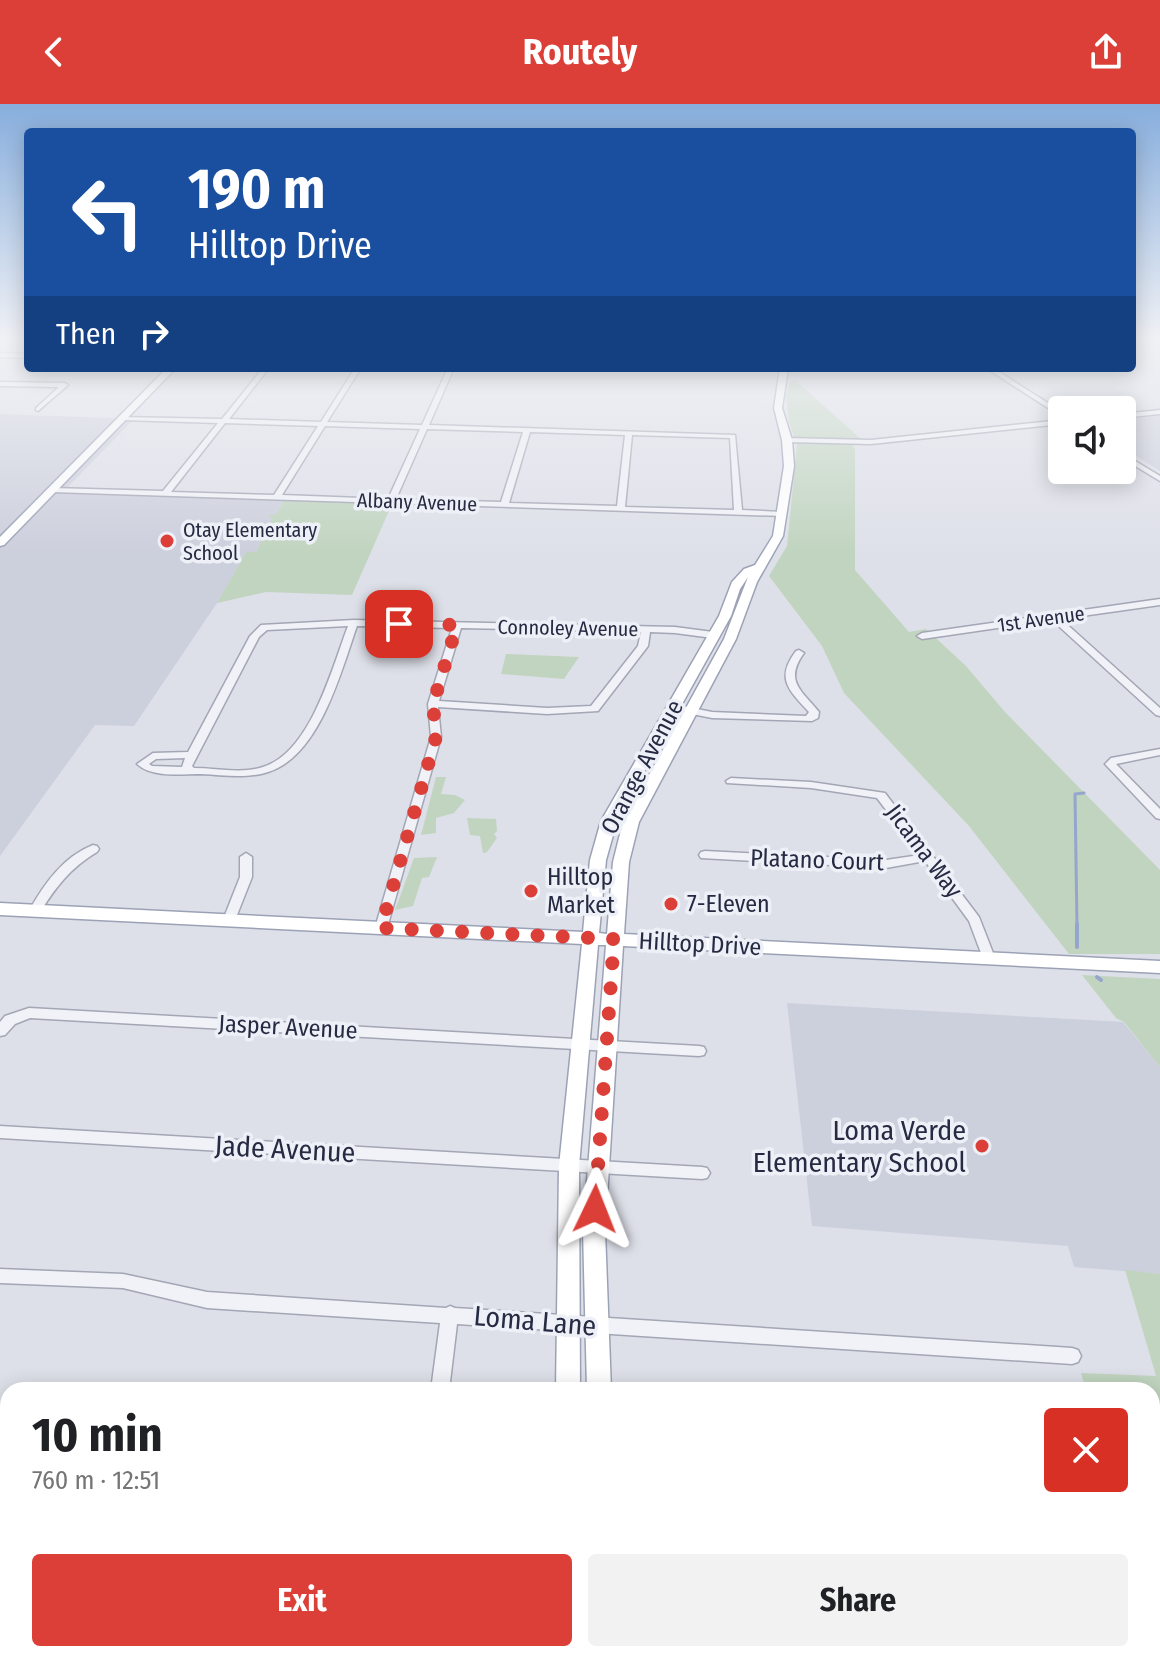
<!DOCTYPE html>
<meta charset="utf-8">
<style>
:root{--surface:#fff;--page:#f2f2f2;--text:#202124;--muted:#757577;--accent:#db3f37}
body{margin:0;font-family:"Fira Sans Condensed",sans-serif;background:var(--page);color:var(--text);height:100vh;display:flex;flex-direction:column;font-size:30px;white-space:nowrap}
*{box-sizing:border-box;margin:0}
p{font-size:26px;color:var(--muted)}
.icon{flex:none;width:44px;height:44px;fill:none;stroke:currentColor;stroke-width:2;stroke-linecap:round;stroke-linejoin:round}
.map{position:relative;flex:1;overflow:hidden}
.panel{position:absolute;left:0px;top:1278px;width:1160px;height:280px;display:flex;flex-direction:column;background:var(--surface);border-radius:24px 24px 0 0;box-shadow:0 4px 20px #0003}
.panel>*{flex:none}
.top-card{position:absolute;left:24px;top:24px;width:1112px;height:244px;border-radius:8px;box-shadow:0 4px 20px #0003;background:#1a4fa0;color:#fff;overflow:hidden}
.buttons{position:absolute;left:1048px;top:292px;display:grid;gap:16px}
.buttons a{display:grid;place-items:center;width:88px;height:88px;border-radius:8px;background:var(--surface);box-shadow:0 4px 20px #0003;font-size:40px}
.pin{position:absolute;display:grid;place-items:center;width:68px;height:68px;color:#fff;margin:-34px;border-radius:16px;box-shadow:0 4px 12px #0006}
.me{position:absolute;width:88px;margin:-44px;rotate:2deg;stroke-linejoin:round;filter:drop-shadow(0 0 6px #0008)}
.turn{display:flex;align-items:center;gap:28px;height:168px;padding:0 32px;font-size:36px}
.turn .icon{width:104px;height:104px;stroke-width:2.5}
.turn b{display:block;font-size:56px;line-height:68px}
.then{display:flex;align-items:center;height:76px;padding:0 32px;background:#0003;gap:16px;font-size:30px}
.round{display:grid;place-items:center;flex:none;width:84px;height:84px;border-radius:8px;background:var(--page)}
.overview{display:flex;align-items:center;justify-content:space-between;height:136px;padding:0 32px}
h1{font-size:48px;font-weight:700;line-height:60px}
.primary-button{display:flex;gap:16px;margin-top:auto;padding:16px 32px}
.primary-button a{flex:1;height:92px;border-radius:8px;background:var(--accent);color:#fff;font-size:32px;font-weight:700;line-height:92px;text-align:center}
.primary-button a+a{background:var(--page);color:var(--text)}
header{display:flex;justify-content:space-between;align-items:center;height:104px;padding:0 32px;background:var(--accent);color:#fff;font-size:36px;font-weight:700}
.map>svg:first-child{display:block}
.built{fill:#cccfdc}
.green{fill:#c0d4bf}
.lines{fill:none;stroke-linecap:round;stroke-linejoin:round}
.stream-far2{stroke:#96a5cd;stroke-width:3}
.stream-far1{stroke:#96a5cd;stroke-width:4}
.stream{stroke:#96a5cd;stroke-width:5}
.minor-casing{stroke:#a3a6b4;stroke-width:3}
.major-casing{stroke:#9ca2b6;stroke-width:3}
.minor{fill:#f1f2f7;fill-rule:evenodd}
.major{fill:#fff;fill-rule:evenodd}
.route{stroke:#db3f37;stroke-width:14;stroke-dasharray:0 25.2}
.poi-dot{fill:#db3f37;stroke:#eef0f7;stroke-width:3}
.labels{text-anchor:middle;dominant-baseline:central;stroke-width:7;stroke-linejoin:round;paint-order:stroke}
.far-street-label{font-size:20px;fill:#262a42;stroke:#eef0f7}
.far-poi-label{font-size:20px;fill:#262a42;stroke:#eef0f7;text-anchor:start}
.street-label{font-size:24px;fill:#262a42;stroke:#eef0f7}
.poi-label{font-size:24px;fill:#262a42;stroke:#eef0f7;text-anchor:start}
.near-poi-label{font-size:28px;fill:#262a42;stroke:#eef0f7;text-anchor:end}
.near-street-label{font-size:28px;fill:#262a42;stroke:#eef0f7}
</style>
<header><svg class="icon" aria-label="back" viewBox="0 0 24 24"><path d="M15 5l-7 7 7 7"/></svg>Routely<svg class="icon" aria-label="share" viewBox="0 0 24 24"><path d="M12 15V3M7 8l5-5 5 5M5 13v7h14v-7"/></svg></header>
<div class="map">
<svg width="1160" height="1558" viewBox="0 0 1160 1558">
<rect width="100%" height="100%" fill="#dee0e9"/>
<g class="built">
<path d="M0 310 134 315 62 389 284 396 277 409 269 413 273 415 256 448H246L217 499 134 622 95 621 0 752Z"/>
<path d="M1160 312V367L1122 343V316Z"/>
<path d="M787 899 1123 918 1160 963V1170L1074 1163 1068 1142 812 1122Z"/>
</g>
<g class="green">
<path d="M790 277H796L861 335 852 343 855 344V466L909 528 926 525 966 562 1005 608 1160 766V850H1069L969 722 844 589 822 542 769 472 787 442 797 341 789 318 786 292Z"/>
<path d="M284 396 392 400 352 491 266 488 217 499 246 448H256L272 415 268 412 277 409Z"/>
<path d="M506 550 579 553 564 575 501 570Z"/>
<path d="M436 673H446L441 690 455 691 465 696 454 709 436 714V729L421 731Z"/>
<path d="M467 714 496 715 497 727 494 730 497 734 487 748 483 749 480 732 470 731Z"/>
<path d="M437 753 429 773 422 774 413 802 395 806 414 754Z"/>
<path d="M1082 871 1160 875V963L1124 918 1116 914Z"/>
<path d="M1125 1166 1160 1170V1558H632V1550H1152V1286H1086L1081 1269 1156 1272Z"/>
</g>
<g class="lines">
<path class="stream-far2" d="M1077 822 1075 690 1084 689"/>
<g class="stream-far1">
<path d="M1077 820V843"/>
<path d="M1097 873 1101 876"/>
</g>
<path class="stream" d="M1152 1451 1160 1454"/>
<g class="minor-casing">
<g id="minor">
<path d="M0 249 28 250V254L0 253Z"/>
<path d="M263 264H269L229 315 321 318 355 264H361L327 318 422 321 448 264H454L429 321 735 331 742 406 782 408 786 410 782 412 52 388 48 386 52 384 163 387 218 319 122 316 119 314 120 313 222 315ZM225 319 318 322 274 391 171 388ZM325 322 420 325 388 395 282 391ZM427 325 523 328 501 398 396 395ZM530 328 625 331 617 402 509 399ZM632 331 730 334 734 406 625 403Z"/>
<path d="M469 264H494C489 267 474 267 469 264Z"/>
<path d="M986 264H993L1062 308V313Z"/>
<path d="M0 278 65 279 68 281 38 307 36 306V304L59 283 0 282Z"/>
<path d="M1160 306V310L1122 314V310Z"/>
<path d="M1062 316V320L871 340 787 338 784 336 787 334 871 336Z"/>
<path d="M1122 349 1160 372V377L1122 354Z"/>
<path d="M1160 495V501L1061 515 1160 604V612L1156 611 1052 516 922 535 917 532 922 529Z"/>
<path d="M354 516 675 523 713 528 718 531 713 534 675 529 650 528 648 542 598 607 547 610 438 603 441 633 387 824 381 828 375 824 431 633 428 600 452 524 357 522C341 567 320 652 268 668 247 675 223 671 201 670 181 670 152 674 137 660L153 649 188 648 250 532 261 521ZM348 522C332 564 311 648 263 663 242 670 216 664 194 664L192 662 259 533 267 526ZM461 524 641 528 638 542 591 602 547 604 439 597ZM185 654 182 663 152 662 149 660 156 655Z"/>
<path d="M799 546 804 549C784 577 801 586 819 608L818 614 812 617 712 614 672 606 667 603 672 600 712 608 806 612 809 608C789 586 775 575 796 547Z"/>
<path d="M1160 645V651L1116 660 1160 705V715L1156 714 1105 660 1111 654Z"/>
<path d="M731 674 811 678 885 689 979 813 995 854 994 857H984L969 817 925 757 886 764 701 754 699 751 701 748 705 747 886 756 920 751 877 694 811 684 727 679 726 677Z"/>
<path d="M93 741 97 742 99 745 97 748C70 764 55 784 39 810H31L29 807C44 780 63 753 93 741Z"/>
<path d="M246 749 252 753V773L235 816 229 820 223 816 240 773V753Z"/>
<path d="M29 904 699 942 704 943 706 947 704 951 699 952 30 914 15 920 5 931 0 932V918L5 912Z"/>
<path d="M0 1022 702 1063 707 1064 710 1069 707 1074 702 1075 0 1034Z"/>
<path d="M0 1165 123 1170 207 1188 446 1204 450 1202 455 1204 1072 1244 1078 1246 1081 1252 1078 1258 1072 1260 457 1220 449 1286H431L440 1219 207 1204 123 1184 0 1179Z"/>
</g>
</g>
<g class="major-casing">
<g id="major">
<path d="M167 264H176L4 441 0 442V433Z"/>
<path d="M780 264H788L782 304 792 336 794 362 783 432 757 478 736 535 639 718 629 758 624 830 1160 857V869L623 842 605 1126 611 1286H587L583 1126 606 841H598L579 1062 580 1286H556L559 1062 582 840 0 811V799L583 828 590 756 601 717 719 512 732 478 744 465 755 461 773 432 784 362 782 336 774 304ZM748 473 724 535 623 718 613 758 607 830 599 829 606 756 617 717 731 512 740 485Z"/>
<rect x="558" y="1550" width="28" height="8"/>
<rect x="592" y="1550" width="28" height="8"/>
</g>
</g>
<use href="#minor" class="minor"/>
<use href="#major" class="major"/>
</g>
<linearGradient id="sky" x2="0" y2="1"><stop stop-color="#87aedd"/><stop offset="0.52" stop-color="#f0f1f5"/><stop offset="1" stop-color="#f0f1f5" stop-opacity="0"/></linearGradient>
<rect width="1160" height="452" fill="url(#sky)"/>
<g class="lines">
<path class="route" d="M399 520 457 521 433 600 436 633 381 824 614 835 595 1105"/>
</g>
<g class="poi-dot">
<circle cx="167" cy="437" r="8"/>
<circle cx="531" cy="787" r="8"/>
<circle cx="671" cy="800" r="8"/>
<circle cx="982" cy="1042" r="8"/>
</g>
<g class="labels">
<g class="far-street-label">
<text transform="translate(417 398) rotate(2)">Albany Avenue</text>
<text transform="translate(1041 515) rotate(-8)">1st Avenue</text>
<text transform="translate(568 524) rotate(1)">Connoley Avenue</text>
</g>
<g class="far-poi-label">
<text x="183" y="426">Otay Elementary<tspan x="183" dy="23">School</tspan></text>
</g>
<g class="street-label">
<text transform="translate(642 663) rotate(-62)">Orange Avenue</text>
<text transform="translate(924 747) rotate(53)">Jicama Way</text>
<text transform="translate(817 756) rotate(2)">Platano Court</text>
<text transform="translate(700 840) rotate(3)">Hilltop Drive</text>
<text transform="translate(288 923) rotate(3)">Jasper Avenue</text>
</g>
<g class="poi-label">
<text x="547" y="773">Hilltop<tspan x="547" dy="28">Market</tspan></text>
<text x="687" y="800">7-Eleven</text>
</g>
<g class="near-poi-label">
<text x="966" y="1026">Loma Verde<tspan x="966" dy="32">Elementary School</tspan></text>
</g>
<g class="near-street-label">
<text transform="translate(285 1045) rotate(3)">Jade Avenue</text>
<text transform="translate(535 1217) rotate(5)">Loma Lane</text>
</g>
</g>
</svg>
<div class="buttons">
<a><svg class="icon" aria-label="sound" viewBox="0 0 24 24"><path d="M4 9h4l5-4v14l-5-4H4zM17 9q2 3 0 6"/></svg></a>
</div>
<div class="pin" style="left:399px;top:520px;background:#d93025"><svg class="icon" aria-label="arrive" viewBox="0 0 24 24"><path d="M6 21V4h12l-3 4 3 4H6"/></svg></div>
<svg class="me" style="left:595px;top:1105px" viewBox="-20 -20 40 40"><path d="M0-17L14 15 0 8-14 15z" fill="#db3f37" stroke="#fff" stroke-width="4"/></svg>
<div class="top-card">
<div class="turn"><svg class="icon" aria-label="left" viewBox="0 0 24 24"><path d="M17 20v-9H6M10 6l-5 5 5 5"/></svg><div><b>190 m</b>Hilltop Drive</div></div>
<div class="then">Then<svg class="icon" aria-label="right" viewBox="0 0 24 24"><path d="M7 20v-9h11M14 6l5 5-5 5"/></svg></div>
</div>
<section class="panel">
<div class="overview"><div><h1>10 min</h1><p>760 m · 12:51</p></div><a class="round" style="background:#d93025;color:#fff"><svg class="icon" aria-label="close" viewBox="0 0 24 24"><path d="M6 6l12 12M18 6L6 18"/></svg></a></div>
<div class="primary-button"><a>Exit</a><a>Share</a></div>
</section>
</div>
